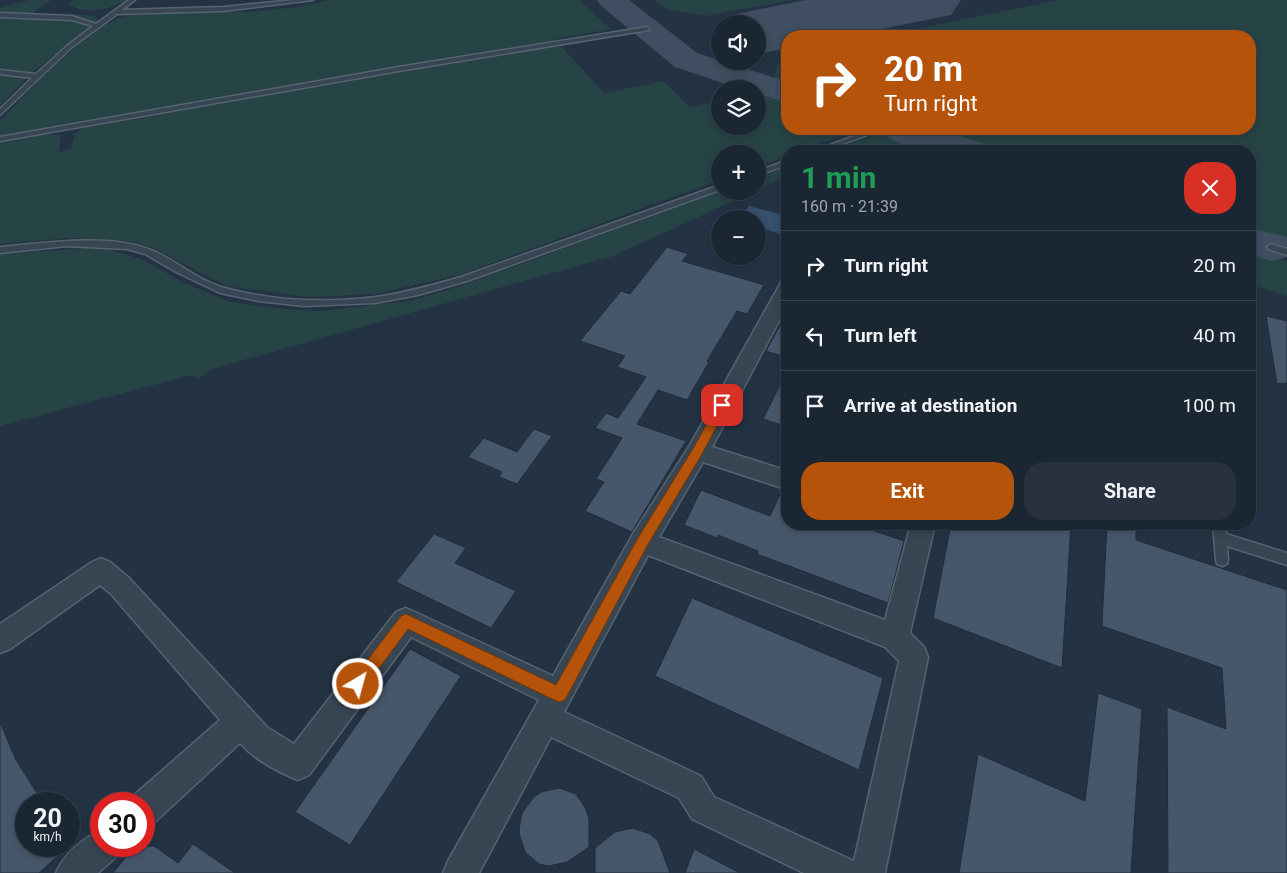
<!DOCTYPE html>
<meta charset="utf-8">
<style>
:root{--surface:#1b2633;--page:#28323f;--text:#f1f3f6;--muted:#a0a5ac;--line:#39434e;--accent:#b45309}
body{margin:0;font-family:Roboto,sans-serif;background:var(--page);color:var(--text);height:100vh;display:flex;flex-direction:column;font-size:19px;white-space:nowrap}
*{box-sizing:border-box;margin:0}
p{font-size:16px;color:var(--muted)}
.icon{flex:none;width:28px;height:28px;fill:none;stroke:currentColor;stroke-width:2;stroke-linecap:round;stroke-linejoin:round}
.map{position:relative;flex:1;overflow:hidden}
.panel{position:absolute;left:781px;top:145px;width:475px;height:385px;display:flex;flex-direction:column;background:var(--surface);border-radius:20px;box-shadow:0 2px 8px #0003,0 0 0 1px var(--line)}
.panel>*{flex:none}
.guide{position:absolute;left:781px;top:30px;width:475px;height:105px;border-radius:20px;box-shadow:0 2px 8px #0003,0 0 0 1px var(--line);background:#b45309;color:#fff;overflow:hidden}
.controls{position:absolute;left:711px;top:15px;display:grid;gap:10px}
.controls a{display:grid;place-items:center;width:55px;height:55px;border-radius:50%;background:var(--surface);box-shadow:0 2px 8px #0003,0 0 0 1px var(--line);font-size:25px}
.speed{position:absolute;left:15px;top:792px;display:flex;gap:10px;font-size:25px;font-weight:700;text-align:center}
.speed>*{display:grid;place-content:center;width:65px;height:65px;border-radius:50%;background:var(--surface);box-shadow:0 2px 8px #0003,0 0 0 1px var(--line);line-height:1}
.speed small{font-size:12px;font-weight:400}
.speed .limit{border:8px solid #d22;background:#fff;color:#111}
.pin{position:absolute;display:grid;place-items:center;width:42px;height:42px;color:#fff;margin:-21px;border-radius:10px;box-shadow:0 2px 8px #0006}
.me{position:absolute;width:55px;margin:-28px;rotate:37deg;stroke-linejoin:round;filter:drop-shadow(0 0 4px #0008)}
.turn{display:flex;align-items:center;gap:18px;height:105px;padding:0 20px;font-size:22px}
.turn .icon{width:65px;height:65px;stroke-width:2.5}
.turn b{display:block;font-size:35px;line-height:42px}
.round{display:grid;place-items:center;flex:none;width:52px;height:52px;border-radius:20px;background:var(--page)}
.headline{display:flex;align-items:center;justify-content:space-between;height:85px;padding:0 20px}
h1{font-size:30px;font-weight:700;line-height:38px;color:#1e9e55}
.primary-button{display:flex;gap:10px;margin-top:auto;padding:10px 20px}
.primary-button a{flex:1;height:58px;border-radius:20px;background:var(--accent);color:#fff;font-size:20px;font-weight:700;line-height:58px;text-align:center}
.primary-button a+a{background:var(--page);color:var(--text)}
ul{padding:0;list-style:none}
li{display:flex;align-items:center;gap:15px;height:70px;padding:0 20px;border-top:1px solid var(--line)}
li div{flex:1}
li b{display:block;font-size:19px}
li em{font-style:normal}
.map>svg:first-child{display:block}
.green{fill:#264345}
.water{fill:#36506d}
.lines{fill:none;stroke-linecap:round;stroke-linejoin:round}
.taxiway{fill:#3f4e60;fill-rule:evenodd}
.runway{fill:#3f4e60;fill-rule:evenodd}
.building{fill:#47576b;stroke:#1f2c3b}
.lane-casing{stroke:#566371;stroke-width:3}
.street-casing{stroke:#566371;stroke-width:3}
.lane{fill:#384553;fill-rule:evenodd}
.street{fill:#384553;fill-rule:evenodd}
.route{fill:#b45309;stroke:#753606}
</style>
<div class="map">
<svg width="1287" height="873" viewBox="0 0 1287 873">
<rect width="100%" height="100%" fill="#243344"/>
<g class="green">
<path d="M29 0H51L31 14 87 15 95 16 99 21 96 23 78 17 0 13V8Z"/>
<path d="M73 0H126C112 9 83 16 69 4Z"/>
<path d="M330 0H579L611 29 555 39 558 42 415 64 0 137V121L39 80 77 46 105 25 118 18 134 15 226 11 247 12 298 7Z"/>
<path d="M654 0H793L705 16 667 9Z"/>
<path d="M1059 0H1287V244L1250 233V151H991L919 129H1250V36H880Z"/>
<path d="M0 16C23 19 73 14 89 27L33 72C22 74 11 72 0 69Z"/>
<path d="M561 46 604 93 663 81 690 107 720 101V126H758V93L764 92 787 100 788 129H859L800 151H788L787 156 758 167V154H720V180L459 275 375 294 306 297 226 286 154 248 133 242 69 238 0 244V142L45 134 58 135 61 138 59 152 71 149 75 133 83 128 419 68Z"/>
<path d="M787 58V87L779 84 774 76 777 65Z"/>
<path d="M0 74 26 79 0 105Z"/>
<path d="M881 133 895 134 948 151H831Z"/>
<path d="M787 167V176L758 190V178Z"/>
<path d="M722 191H755L613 256 212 369 197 379 191 375 0 426V254L85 248 111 250 144 260 184 283 231 302 274 308 320 311 410 301 463 285Z"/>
<path d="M1250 249 1287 261V296L1250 284Z"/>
</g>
<path class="water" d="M749 206 787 216V222L780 234 758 227V219H740Z"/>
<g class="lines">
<g class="taxiway">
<path d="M597 0H629L697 53 788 82V103L758 94V89H741L675 67 601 6Z"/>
<path d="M880 129H936L983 143 988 151C962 153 894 153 880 129Z"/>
<path d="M1250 228 1287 237V257L1271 261 1250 255Z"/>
</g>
<path class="runway" d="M805 0H961L951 15 848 36H788V48L758 54V24H725L731 15Z"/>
</g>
<g class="building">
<path d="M667 247 688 254 682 261 764 285 747 314 737 311 707 361 709 362 687 400 658 390 637 424 686 441 632 532 585 511 604 482 596 479 622 438 595 428 606 413 618 418 646 377 617 367 625 356 580 341 621 291 630 294Z"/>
<path d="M788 311V358L766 351Z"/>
<path d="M1266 316 1287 321V383L1277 384Z"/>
<path d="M788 369V427L763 419Z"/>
<path d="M534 429 552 436 517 484 499 477 502 472 468 457 484 438 517 452Z"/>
<path d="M701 490 770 516 782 490 788 492V524H854L904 541 888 603 757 554 758 551 718 535 717 538 684 525Z"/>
<path d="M951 524H1071L1062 668 933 618Z"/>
<path d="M1107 524H1136V540L1287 590V873H1168L1167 707 1226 729 1222 668 1102 626Z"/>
<path d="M434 534 466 548 455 563 516 591 491 628 396 582Z"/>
<path d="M692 598 883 678 859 770 655 676Z"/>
<path d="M410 649 461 676 350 845 295 812Z"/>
<path d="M1098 693 1142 709 1131 873H959L978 754 1085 801Z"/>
<path d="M0 722 16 760 44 804H26V846H69L39 873H0Z"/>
<path d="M559 788 576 794 586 809 589 819V847L567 862 549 866 539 864 525 852 519 833 520 823 522 813 534 797 541 792Z"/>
<path d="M633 828 650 834 658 841 670 873H595V848L615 832Z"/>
<path d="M193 844 235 873H113L135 846H154L178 863Z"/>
<path d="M694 849 740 873H685Z"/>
</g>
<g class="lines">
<g class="lane-casing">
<g id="lane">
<path d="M129 0H135L122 10 223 7 294 0H313L223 11 117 14 72 47 0 115V109L32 78 0 74V70L36 74 68 45 93 26 72 20 0 17V13L72 16 96 24Z"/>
<path d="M647 27 649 30 399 71 0 141V137L399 67Z"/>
<path d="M873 129H883L824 151H814Z"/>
<path d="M788 160V165L758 175V171Z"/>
<path d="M720 185V190L467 281 418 295 375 303 304 306 258 301 220 293 176 272 145 254 127 249 67 246 0 253V247C43 243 110 233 151 250 176 260 198 281 225 288 273 301 326 303 376 297 405 293 433 285 461 277Z"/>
<path d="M1271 244 1287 249V255L1268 249 1267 247Z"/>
<path d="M1213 524H1225L1226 534 1287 553V565L1227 546 1228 560 1227 564 1222 566 1217 564 1216 560Z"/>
</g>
</g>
<g class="street-casing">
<g id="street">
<path d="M788 280V304L712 447 788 471V490L703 462 659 537 885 620 911 524H935L910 633 924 647 928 657 885 873H804L692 819 679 798 551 737 479 873H443L448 861 539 700 411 637 309 775 298 780C278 772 254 759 240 743L156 821 144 825V804H130L132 797 220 720 111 594 100 585 10 649 0 653V624L92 562 101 558 110 562 129 578 268 728 294 744 396 612 406 608 553 676 633 534 690 445 779 286 781 282ZM648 555 885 647 899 661 854 861 714 797 701 776 564 712Z"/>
<path d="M101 830V846H120L115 858 98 873H56C63 855 83 838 101 830Z"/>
</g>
</g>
<use href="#lane" class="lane"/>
<use href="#street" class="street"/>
</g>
<path class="route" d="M722 401 728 405 702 454 647 546 565 700 559 702 554 700 408 629 363 690 358 692 353 690 350 684 353 679 401 616 406 614 556 685 638 538 694 447 719 402Z"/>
</svg>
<div class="controls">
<a><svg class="icon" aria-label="sound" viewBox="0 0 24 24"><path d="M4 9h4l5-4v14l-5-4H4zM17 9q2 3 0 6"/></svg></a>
<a><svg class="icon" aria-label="layers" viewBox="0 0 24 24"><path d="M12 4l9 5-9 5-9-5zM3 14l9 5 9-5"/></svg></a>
<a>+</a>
<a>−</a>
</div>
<div class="speed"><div>20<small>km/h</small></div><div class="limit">30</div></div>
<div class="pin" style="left:722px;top:405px;background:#d93025"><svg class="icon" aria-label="arrive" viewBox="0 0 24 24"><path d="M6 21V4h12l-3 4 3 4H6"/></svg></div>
<svg class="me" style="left:358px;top:684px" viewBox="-20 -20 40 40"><circle r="17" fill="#b45309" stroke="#fff" stroke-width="3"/><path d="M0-11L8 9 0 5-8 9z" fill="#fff"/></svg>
<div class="guide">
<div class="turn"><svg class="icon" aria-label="right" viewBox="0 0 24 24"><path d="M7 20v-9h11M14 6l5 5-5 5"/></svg><div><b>20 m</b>Turn right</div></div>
</div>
<section class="panel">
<div class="headline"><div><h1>1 min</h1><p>160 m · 21:39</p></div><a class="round" style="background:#d93025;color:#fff"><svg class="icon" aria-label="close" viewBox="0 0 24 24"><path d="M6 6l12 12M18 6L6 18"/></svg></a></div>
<ul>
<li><svg class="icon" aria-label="right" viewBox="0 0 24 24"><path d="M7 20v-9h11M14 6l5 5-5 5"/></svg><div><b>Turn right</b></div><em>20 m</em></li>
<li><svg class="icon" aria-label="left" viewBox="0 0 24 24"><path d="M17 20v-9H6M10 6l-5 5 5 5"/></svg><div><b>Turn left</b></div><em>40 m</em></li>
<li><svg class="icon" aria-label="arrive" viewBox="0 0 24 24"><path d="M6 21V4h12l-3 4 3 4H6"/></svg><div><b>Arrive at destination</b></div><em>100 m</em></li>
</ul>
<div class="primary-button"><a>Exit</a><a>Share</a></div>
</section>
</div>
